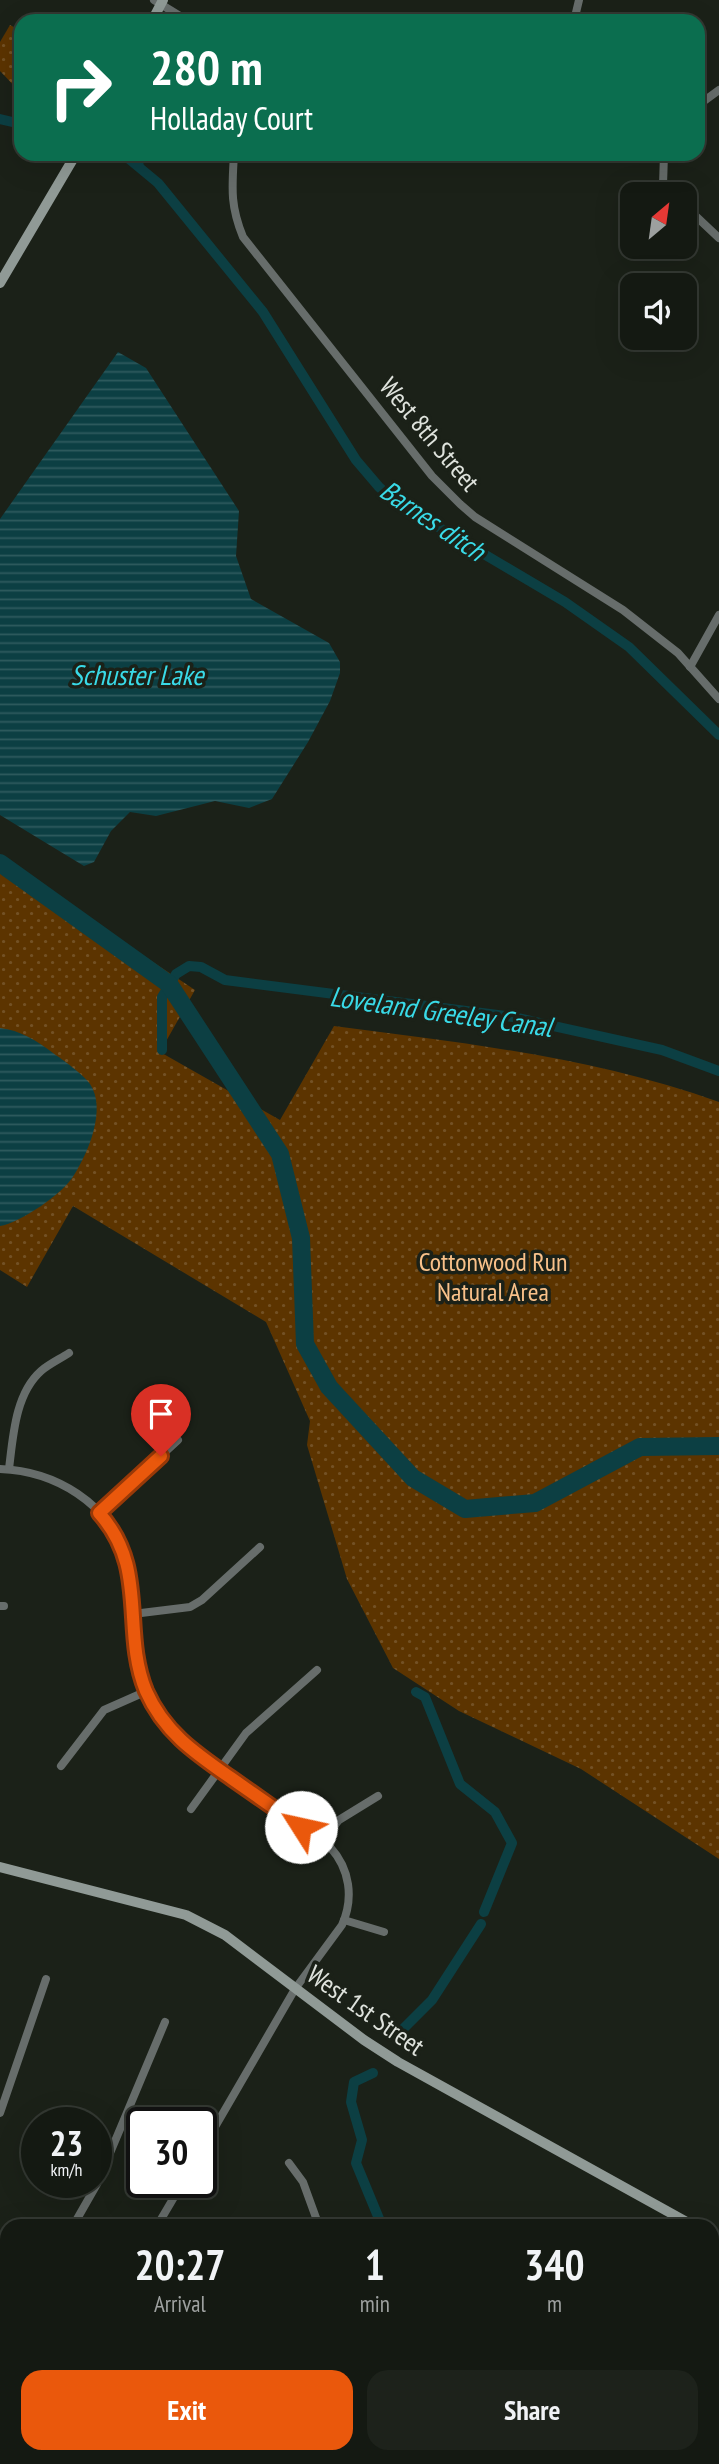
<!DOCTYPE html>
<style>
:root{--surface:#141912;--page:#1d221b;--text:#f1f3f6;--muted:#9da09f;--line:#333832;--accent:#ea580c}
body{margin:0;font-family:"PT Sans Narrow",sans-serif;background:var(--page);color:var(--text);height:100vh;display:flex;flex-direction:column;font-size:26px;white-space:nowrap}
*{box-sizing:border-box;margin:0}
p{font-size:23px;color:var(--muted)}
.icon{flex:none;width:38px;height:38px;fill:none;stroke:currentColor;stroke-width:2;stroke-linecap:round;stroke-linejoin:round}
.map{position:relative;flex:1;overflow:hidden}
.details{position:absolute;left:0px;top:2219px;width:719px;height:245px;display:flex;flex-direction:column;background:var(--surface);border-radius:21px 21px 0 0;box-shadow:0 7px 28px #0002,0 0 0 2px var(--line)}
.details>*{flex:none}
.hud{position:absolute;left:14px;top:14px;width:691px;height:147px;border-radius:21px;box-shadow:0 7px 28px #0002,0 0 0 2px var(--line);background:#0b6e4f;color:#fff;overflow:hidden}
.needle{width:46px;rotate:29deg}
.tools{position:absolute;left:620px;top:182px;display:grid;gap:14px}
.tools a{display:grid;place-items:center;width:77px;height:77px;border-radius:14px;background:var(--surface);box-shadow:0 7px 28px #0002,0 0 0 2px var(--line);font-size:35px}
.speed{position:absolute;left:21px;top:2107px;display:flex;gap:14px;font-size:35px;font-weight:700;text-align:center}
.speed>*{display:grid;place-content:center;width:91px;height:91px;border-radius:50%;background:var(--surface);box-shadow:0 7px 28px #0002,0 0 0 2px var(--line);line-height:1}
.speed small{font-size:18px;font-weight:400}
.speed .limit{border:4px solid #111;border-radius:10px;background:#fff;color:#111}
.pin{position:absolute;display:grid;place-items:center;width:60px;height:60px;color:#fff;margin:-72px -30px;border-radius:50% 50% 50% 0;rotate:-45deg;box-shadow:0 0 7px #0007}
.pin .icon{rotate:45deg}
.me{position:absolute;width:77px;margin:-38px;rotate:305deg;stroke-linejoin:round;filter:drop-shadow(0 0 5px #0008)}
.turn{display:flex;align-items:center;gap:24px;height:147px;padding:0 21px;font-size:32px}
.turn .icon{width:91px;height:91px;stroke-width:2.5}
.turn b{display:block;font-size:49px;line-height:60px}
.eta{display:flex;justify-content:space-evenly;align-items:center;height:119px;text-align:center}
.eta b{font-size:42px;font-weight:700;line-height:49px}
.button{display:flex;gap:14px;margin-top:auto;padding:14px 21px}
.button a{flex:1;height:80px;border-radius:21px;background:var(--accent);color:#fff;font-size:28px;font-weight:700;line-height:80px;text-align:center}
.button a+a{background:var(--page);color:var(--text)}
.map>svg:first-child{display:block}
.park{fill:url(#park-dots)}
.water{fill:url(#water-rules)}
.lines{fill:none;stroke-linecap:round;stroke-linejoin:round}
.stream{stroke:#0c3f43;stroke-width:2.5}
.canal{stroke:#0c3f43;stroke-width:10}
.river{stroke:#0c3f43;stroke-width:18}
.street{stroke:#676d6b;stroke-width:8}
.secondary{stroke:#909a96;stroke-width:10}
.route-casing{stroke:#983908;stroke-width:18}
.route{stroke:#ea580c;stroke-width:12}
.labels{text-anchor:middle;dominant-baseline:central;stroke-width:7;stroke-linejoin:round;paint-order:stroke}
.street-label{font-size:26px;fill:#dfe3dd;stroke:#1b2118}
.park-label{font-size:26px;fill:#f9c18a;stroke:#1b2118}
.water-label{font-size:28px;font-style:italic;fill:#39dae7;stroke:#1b2118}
</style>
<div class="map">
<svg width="719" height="2464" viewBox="0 0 719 2464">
<defs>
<pattern id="park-dots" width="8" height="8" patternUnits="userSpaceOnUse" patternTransform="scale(1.75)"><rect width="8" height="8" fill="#5c3400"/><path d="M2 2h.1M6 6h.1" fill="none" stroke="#735125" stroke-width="1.8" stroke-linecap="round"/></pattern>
<pattern id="water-rules" width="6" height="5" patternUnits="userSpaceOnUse" patternTransform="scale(1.75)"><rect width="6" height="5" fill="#0c3f43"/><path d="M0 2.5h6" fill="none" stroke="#2f5b5e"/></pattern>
</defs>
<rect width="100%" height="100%" fill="#1b2118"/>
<g class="park">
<path d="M10 25 21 31V93L0 71V42Z"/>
<path d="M0 860 195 990 160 1052 280 1120 334 1026C464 1043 594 1057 719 1102V1859L581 1769 459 1711 393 1668 347 1579 307 1445 310 1421 266 1322 73 1206 27 1287 0 1270Z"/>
</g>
<g class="water">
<path d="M118 352 146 368 239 511 236 556 251 599 329 643 340 662V673L330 701 308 742 272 799 249 808 215 801 156 816 130 812 111 831 94 862 84 866 0 815V519Z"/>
<path d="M0 1028C20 1030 37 1041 53 1053 63 1060 83 1074 90 1084 107 1109 88 1153 74 1175 64 1193 20 1223 0 1226Z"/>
</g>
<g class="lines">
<path class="stream" d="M141 154 143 170"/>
<g class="canal">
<path d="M0 119 21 124"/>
<path d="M123 154 158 183 263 312 356 460 379 487 396 502 565 602 629 647 719 735"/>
<path d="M162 1050V997L176 974 189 966 201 967 225 980 513 1017 662 1050 719 1071"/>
<path d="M416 1692 425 1697 460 1784 495 1812 512 1843 484 1912"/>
<path d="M402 2030 432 2000 481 1924"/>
<path d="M373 2073 354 2082 351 2102 362 2140 356 2163 382 2226"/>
<path d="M458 2464 460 2457"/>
</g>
<path class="river" d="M0 863 169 984 280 1154 301 1238 305 1344 329 1387 413 1478 465 1509 535 1503 640 1447 719 1446"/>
<g class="street">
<path d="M154 0 188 21"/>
<path d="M574 21 579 0"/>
<path d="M698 101H704L719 90"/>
<path d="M234 154C232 188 230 205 243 237L432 476 460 504 475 517 623 610 678 653 719 699"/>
<path d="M664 154 663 185 673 194"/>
<path d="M684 205 719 238"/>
<path d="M690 667 719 615"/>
<path d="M0 1469C55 1471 109 1503 127 1558 132 1575 132 1594 133 1611 135 1654 142 1692 167 1727 182 1747 205 1760 225 1774 260 1798 296 1822 330 1847 350 1869 354 1898 342 1925L295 1989 201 2151"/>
<path d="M9 1469C13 1437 15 1394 41 1371 49 1364 60 1359 69 1353"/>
<path d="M99 1513 178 1440"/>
<path d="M0 1606H4"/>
<path d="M133 1614 190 1607 202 1600 260 1547"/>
<path d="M61 1766 104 1710 147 1691"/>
<path d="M191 1809 246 1733 317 1670"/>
<path d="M322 1841 339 1820 378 1796"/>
<path d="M344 1920 384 1932"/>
<path d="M0 2113 46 1979"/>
<path d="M289 2163 303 2182 319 2226"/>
<path d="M73 2226 97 2184 165 2022"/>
<path d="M157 2226 183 2182"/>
<path d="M0 2266 7 2270"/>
<path d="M0 2401 7 2405"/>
<path d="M97 2457 109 2464"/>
<path d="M17 2464 22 2457"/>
<path d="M215 2464 219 2457"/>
<path d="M335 2464 339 2457"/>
</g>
<g class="secondary">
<path d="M152 21 163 0"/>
<path d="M0 283 76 154"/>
<path d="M0 1867 186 1915 225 1935 364 2040 398 2062 694 2226"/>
<path d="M712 2235 719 2238"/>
<path d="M712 2417 719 2405"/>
<path d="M712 2455 719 2444"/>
<path d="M696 2464 697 2457"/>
</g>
</g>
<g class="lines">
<g class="route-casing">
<path id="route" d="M161 1456 99 1513C149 1568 121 1630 146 1691 164 1732 195 1753 231 1778 254 1794 278 1811 301 1827"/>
</g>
<use href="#route" class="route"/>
</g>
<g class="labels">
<g class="street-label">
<text transform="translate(430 434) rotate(50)">West 8th Street</text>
<text transform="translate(366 2010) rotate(35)">West 1st Street</text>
</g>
<g class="park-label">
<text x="493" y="1261">Cottonwood Run<tspan x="493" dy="30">Natural Area</tspan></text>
</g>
<g class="water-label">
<text transform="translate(433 520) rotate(34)">Barnes ditch</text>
<text x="137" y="674">Schuster Lake</text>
<text transform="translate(441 1011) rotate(8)">Loveland Greeley Canal</text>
</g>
</g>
</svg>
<div class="tools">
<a><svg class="needle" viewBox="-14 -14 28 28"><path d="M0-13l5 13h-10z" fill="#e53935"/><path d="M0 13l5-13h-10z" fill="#9da09f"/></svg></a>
<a><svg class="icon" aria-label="sound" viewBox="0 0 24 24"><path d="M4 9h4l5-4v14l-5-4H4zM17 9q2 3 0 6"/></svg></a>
</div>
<div class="speed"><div>23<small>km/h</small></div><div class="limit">30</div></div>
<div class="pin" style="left:161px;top:1456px;background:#d93025"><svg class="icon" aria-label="arrive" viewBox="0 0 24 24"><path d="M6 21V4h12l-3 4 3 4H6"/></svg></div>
<svg class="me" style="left:301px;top:1827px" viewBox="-20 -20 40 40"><circle r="19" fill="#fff"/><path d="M0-13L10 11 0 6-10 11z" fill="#ea580c"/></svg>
<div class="hud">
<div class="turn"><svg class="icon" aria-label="right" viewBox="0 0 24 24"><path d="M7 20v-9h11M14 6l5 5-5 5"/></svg><div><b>280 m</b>Holladay Court</div></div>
</div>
<section class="details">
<div class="eta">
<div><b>20:27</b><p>Arrival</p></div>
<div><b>1</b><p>min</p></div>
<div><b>340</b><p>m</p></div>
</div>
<div class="button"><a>Exit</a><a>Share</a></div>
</section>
</div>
